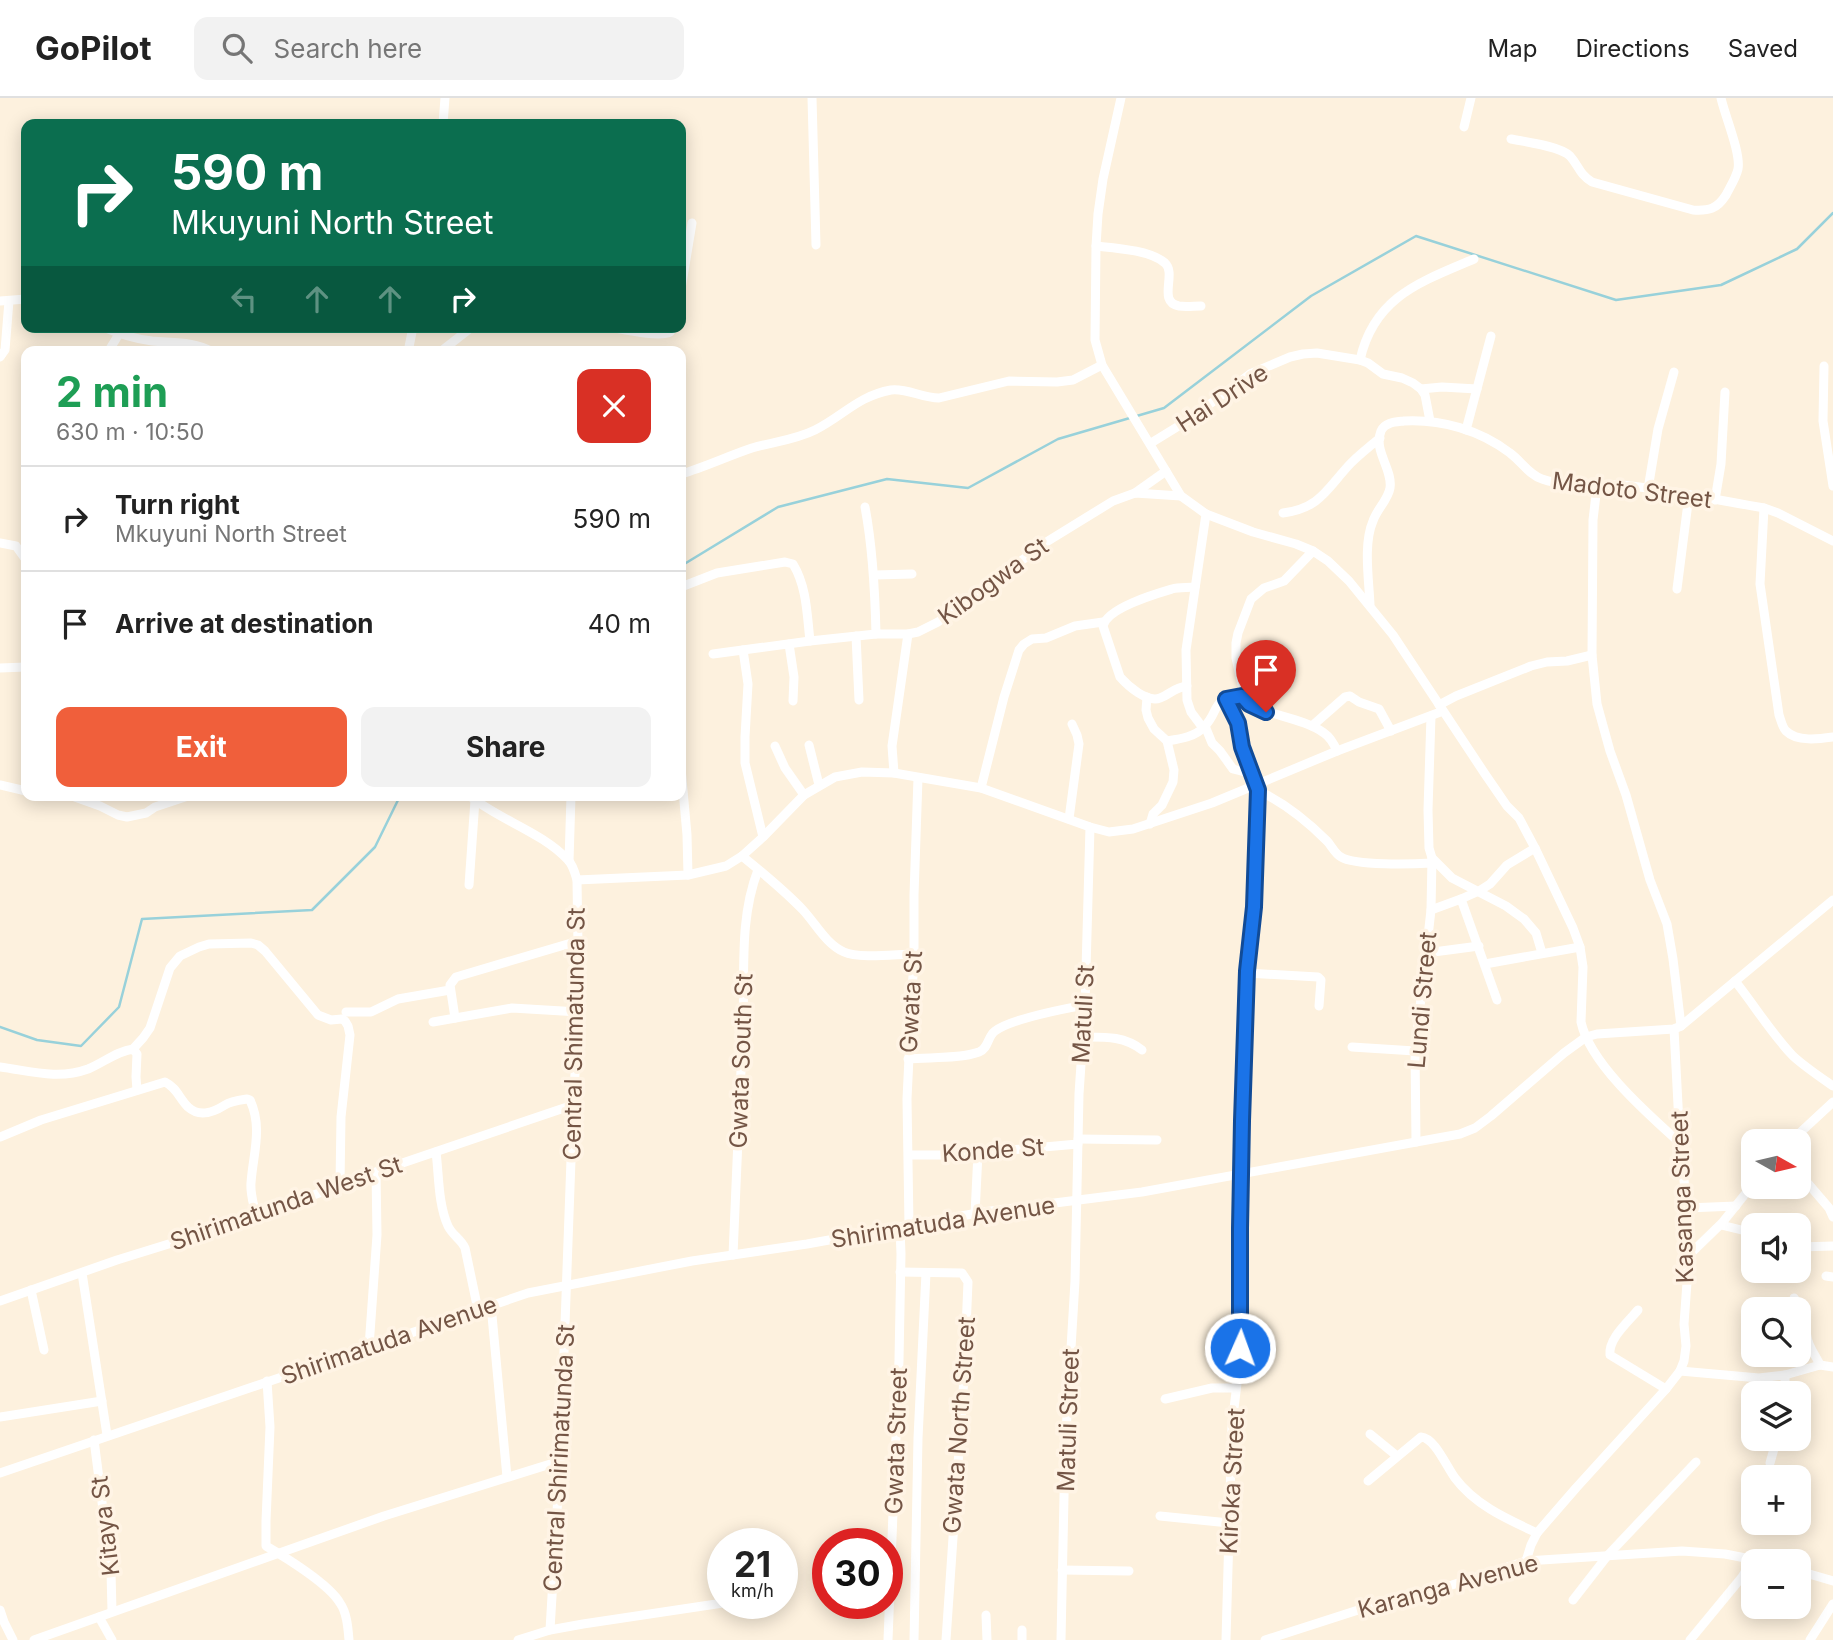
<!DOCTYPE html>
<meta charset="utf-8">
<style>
:root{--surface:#fff;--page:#f2f2f2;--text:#222;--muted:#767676;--line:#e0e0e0;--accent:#f05f3b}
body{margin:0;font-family:Inter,sans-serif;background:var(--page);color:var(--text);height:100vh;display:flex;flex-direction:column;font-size:26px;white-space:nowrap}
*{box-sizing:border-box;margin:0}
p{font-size:23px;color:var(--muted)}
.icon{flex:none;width:38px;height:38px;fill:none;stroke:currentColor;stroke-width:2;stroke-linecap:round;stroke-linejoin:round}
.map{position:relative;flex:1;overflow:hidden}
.sheet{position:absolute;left:21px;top:248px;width:665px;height:455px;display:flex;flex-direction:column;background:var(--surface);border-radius:14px;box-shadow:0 4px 18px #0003}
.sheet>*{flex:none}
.top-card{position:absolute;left:21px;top:21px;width:665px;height:214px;border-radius:14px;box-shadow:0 4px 18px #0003;background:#0b6e4f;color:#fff;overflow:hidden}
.needle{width:46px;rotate:98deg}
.fabs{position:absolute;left:1741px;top:1031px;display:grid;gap:14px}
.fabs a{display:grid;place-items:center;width:70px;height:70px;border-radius:14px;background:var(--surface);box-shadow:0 4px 18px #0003;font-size:35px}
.speed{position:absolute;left:707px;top:1430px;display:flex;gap:14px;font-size:35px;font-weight:700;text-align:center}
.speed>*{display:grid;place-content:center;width:91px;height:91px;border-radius:50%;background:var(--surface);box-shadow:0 4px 18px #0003;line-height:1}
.speed small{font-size:18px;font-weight:400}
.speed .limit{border:10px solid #d22;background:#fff;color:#111}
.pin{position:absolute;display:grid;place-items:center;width:60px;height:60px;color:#fff;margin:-72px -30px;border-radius:50% 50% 50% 0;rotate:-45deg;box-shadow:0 0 7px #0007}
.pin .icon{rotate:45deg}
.me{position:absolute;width:77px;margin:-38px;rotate:2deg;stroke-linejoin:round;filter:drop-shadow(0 0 5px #0008)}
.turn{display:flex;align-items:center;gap:24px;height:147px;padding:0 35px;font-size:32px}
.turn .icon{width:91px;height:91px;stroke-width:2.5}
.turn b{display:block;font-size:49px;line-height:60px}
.lanes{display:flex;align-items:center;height:66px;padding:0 35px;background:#0003;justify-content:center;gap:35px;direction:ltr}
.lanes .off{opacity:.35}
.round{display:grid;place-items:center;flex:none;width:74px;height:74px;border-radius:14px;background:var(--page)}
.head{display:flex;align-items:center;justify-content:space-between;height:119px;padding:0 35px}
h1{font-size:42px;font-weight:700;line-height:52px;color:#1e9e55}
.button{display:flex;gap:14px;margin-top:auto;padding:14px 35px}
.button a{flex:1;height:80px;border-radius:14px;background:var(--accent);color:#fff;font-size:28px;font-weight:700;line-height:80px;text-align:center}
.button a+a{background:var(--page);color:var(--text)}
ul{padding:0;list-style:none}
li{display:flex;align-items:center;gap:21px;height:105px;padding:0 35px;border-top:2px solid var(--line)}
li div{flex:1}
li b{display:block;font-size:26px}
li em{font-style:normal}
header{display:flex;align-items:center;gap:42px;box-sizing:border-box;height:98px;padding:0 35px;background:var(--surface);border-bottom:2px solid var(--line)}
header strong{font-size:33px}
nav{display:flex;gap:38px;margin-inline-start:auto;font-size:24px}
.search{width:490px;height:63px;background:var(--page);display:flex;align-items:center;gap:18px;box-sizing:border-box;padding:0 24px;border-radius:14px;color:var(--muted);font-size:26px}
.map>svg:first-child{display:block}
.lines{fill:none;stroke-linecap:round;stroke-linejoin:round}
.stream{stroke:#98d1da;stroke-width:2.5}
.street{stroke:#fff;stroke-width:9}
.route-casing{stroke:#114b97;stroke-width:18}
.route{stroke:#1a73e8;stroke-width:12}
.labels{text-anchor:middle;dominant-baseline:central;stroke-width:7;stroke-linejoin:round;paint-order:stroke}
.street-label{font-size:24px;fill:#745545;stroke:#fff4e5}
</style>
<header>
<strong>GoPilot</strong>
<div class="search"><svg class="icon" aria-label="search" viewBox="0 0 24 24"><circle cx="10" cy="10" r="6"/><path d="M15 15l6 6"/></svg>Search here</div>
<nav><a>Map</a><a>Directions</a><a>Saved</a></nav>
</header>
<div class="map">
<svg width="1833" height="1542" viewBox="0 0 1833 1542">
<rect width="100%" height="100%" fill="#fdf1de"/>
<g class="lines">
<g class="stream">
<path d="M681 468 778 409 887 381 968 390 1058 341 1164 310 1311 198 1416 138 1616 202 1721 187 1797 151 1833 115"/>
<path d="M0 929 37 942 81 948 119 909 142 821 312 812 375 749 400 698"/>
</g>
<g class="street">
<path d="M812 0 816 147"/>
<path d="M1121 0 1103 81 1098 116 1096 148 1095 242 1102 267 1181 398 1206 416 1253 434 1296 446 1313 453 1328 463 1349 483 1393 537 1485 676 1507 708 1519 720 1535 750 1573 830 1580 849 1583 869 1581 924C1590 966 1649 1017 1680 1045"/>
<path d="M443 26 445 0"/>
<path d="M1464 29 1471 0"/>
<path d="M1511 41C1526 44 1560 48 1570 58 1579 68 1579 76 1592 84L1693 112C1709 113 1717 111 1726 97 1730 89 1736 80 1738 71 1741 55 1725 18 1721 0"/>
<path d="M1096 148C1115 150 1150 152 1165 165 1177 176 1157 204 1179 208 1186 209 1194 208 1201 208"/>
<path d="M681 191 692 125"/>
<path d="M0 203 26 201"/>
<path d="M103 229C119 236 135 241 152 243 174 245 193 243 213 254"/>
<path d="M609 229C621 231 661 240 670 234 671 233 672 231 673 229"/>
<path d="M108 254 119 236"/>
<path d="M408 254 413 229"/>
<path d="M440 254 472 229"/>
<path d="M0 259 5 252 9 203"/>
<path d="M1360 262C1374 199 1420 184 1474 161"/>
<path d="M1824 268 1823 323 1833 388"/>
<path d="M1421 291 1442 289 1477 291"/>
<path d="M1466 332 1491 238"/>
<path d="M1151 345 1190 321 1250 276 1290 259 1303 256 1317 255 1360 262 1368 265 1383 276 1402 280 1413 285 1421 291 1425 297 1430 323"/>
<path d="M681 376C705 369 728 358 752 350 773 344 795 342 815 332 843 318 858 298 891 292 907 290 922 300 939 300L1009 283 1057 284 1073 282 1102 267"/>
<path d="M1597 388 1593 422 1592 557 1597 606 1610 653 1626 697 1650 782 1667 826 1673 861 1681 928"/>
<path d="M1648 391 1658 331 1674 274"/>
<path d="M1135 395 1166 373"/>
<path d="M1715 402 1721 366 1725 294"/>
<path d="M865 409C873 451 875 493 876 536"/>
<path d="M1764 410 1760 486 1779 617C1781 622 1782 629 1786 633 1797 644 1819 641 1833 639"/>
<path d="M1283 415C1321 410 1327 390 1351 365 1360 356 1370 348 1380 340"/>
<path d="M0 445 16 448 26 462"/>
<path d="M875 477 912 476"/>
<path d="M681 489 717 475 785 464 793 466C807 489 807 517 810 543"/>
<path d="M1677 491 1689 397"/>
<path d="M1370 507C1369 482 1363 446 1373 423 1377 411 1388 402 1390 390 1393 371 1373 353 1381 333 1385 324 1396 324 1404 323 1441 321 1480 332 1510 355 1521 363 1529 377 1542 381 1568 390 1596 385 1622 387 1670 392 1717 402 1764 410L1778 415 1833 443"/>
<path d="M856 538 859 602"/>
<path d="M789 546 794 579 793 603"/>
<path d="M743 552 748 586 745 639V665L763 739"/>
<path d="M713 556 810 543 876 536H908L918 534 938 524 1048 443 1113 403 1135 395 1181 398"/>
<path d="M0 570 26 569"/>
<path d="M1187 588C1173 590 1171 596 1160 600 1147 605 1128 588 1120 579L1103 528C1107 510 1155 496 1172 491 1179 489 1188 490 1195 489"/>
<path d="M1242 598 1249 606 1255 609C1276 618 1306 622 1324 635 1330 639 1334 646 1337 653"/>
<path d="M1147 599 1146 612 1148 620 1154 631 1167 643 1174 672 1173 684 1162 707 1153 716 1150 726"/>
<path d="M1226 601 1238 625 1242 649 1257 692 1254 809 1247 873 1240 1130 1241 1221 1239 1269 1232 1327 1226 1542"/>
<path d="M1439 607 1456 598 1531 568 1547 564 1567 563 1592 557"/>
<path d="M1431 618 1428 712 1429 750 1432 760 1452 780 1506 808 1524 821 1536 835 1542 855"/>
<path d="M1205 628 1212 645 1220 653 1233 671 1245 674 1253 680"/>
<path d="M1312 628 1345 599 1350 598 1359 604 1379 611 1391 633"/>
<path d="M1203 630 1191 614 1187 602 1186 552 1206 416"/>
<path d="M1167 643C1180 641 1195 639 1204 629 1221 612 1209 601 1242 598L1244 596 1236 560V545L1238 535 1251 501 1264 490 1284 483 1313 453"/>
<path d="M809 647 819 687"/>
<path d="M775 648 785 670 804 697"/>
<path d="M681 670 687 737 688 777"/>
<path d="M894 675 892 648 908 536"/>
<path d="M0 687 26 693"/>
<path d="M981 690 1004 599 1019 552 1024 546 1032 541 1046 540 1075 528 1103 524"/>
<path d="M1257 692C1283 704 1307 723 1327 743 1331 747 1335 756 1341 759 1355 768 1413 766 1432 765"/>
<path d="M72 698 100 708 118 717 127 719 146 715 155 709 188 698"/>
<path d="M470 698C499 722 542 734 568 762 573 767 575 775 577 782L579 914 573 1007 560 1363 550 1532"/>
<path d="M1069 721 1079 646 1077 637 1072 626"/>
<path d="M742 758C763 775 784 792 803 812 816 826 826 846 844 854 859 861 897 856 914 856"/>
<path d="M569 763 571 698"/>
<path d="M577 782 688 777 726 768 742 758 763 739 804 697 835 679 862 674 894 675 981 690 1090 729 1109 734 1133 731 1212 705 1337 653 1443 613"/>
<path d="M469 787 475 702"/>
<path d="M1461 801 1497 902"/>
<path d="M1431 812 1461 801 1479 793 1490 786 1507 767 1535 750"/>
<path d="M1426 855 1479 848"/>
<path d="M1485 866 1580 849"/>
<path d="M1247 875 1318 879 1321 882 1319 908"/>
<path d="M1735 883C1755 908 1771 935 1793 958 1805 969 1820 979 1833 988"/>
<path d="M346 914H371L398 901 450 892"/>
<path d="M455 920 450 887 456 879 578 843"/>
<path d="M433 924 512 910 579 914"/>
<path d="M1083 939C1105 939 1124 938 1142 952"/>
<path d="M1352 949 1415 953"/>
<path d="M133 951 143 940 150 930 170 870 180 858 199 849 209 846 251 845 258 847 265 853 318 917 331 922 342 921 345 923 348 928 350 937 341 1019 340 1086"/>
<path d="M908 961C929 959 960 961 979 954 989 950 987 939 995 933 1013 920 1063 911 1085 907"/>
<path d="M0 969C30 973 58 982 88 971 103 965 117 953 133 951L137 956 136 979 137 992"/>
<path d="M0 1039 41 1022 165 984C177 990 179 1000 188 1009 200 1020 214 1014 225 1007 231 1003 240 1002 247 1001L250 1002C263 1030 253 1056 251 1085 250 1096 254 1107 256 1118"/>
<path d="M1078 1041 1157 1042"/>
<path d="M1791 1043 1833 1004"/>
<path d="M1416 1044 1415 953 1431 812 1432 760"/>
<path d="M436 1054C439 1077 438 1106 448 1128 452 1137 461 1141 465 1150L478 1212"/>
<path d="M909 1057H954L1078 1046"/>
<path d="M1799 1075 1829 1110 1833 1119"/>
<path d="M1687 1110 1736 1108"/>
<path d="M975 1116 978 1055"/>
<path d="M1721 1127 1754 1135"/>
<path d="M909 1128 907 1001 914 856V797L918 680"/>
<path d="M1799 1149 1833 1148"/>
<path d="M733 1157C736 1080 740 1003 743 926 745 874 739 821 758 772"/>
<path d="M1689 1157 1722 1125 1754 1085"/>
<path d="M900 1174 962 1175 968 1184 964 1279 946 1542"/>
<path d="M82 1175 107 1337"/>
<path d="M1826 1178 1833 1179"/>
<path d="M31 1192 44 1252"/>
<path d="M1794 1200C1807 1218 1803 1219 1807 1239 1808 1248 1816 1258 1820 1267"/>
<path d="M0 1203 117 1162 246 1122 376 1074 573 1007"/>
<path d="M491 1207 507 1379"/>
<path d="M1638 1212C1628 1224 1608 1241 1610 1257L1666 1291"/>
<path d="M369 1249 377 1137 376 1074"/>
<path d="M1680 1273 1759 1280 1785 1277 1820 1267 1833 1269"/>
<path d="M267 1283 270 1329 266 1423V1448C285 1459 329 1486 340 1505 347 1515 348 1530 349 1542"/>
<path d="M1785 1295V1277"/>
<path d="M1165 1301 1212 1290H1236"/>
<path d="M0 1319 102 1303"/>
<path d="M1370 1336 1397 1358"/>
<path d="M94 1342 111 1474 112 1513"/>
<path d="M1770 1365 1777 1340"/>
<path d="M0 1375 528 1195 692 1163 807 1146 983 1114 1142 1094 1460 1036 1475 1030 1491 1018 1564 955 1586 939 1597 936 1674 931 1681 928 1833 802"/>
<path d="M1368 1383 1421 1339C1435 1340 1446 1368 1455 1380 1475 1407 1507 1421 1537 1435"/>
<path d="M1160 1418 1229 1425"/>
<path d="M1526 1463 1531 1447 1537 1435 1576 1390 1666 1291 1680 1273 1684 1263 1686 1248 1684 1226 1689 1157 1687 1110 1680 1045 1674 931"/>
<path d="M1062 1472 1129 1473"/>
<path d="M1799 1473 1833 1483"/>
<path d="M1573 1502 1608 1457 1696 1364"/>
<path d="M0 1512 4 1524 13 1542"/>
<path d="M986 1517 987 1542"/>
<path d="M99 1519 112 1542"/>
<path d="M34 1542 384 1418 560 1363"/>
<path d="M518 1542 550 1532 583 1526 723 1505"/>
<path d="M888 1542 899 1262 901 1156 900 1131"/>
<path d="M914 1542 918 1340 926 1175"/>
<path d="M1022 1542V1532"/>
<path d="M1061 1542 1065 1351 1075 1183 1079 996 1085 907 1090 729"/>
<path d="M1265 1542 1383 1504 1452 1487 1526 1463 1682 1453 1725 1456 1761 1463"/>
<path d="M1690 1542 1742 1479 1753 1461"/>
<path d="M1810 1542 1833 1506"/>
</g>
</g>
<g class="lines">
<g class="route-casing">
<path id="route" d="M1240 1250V1130L1242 1023 1247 873 1254 809 1258 692 1242 649 1238 625 1226 601 1242 598 1249 606 1266 614"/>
</g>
<use href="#route" class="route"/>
</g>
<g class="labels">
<g class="street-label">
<text transform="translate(1222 300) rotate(-33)">Hai Drive</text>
<text transform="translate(1632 392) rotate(7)">Madoto Street</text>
<text transform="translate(993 483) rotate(-36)">Kibogwa St</text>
<text transform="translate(1422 902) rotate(-85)">Lundi Street</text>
<text transform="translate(911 904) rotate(-87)">Gwata St</text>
<text transform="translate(1083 916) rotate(-87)">Matuli St</text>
<text transform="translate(574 936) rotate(-89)">Central Shimatunda St</text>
<text transform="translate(741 963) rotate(-88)">Gwata South St</text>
<text transform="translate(993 1052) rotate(-4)">Konde St</text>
<text transform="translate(1682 1099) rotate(-92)">Kasanga Street</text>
<text transform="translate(286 1105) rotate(-19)">Shirimatunda West St</text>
<text transform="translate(943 1124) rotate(-9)">Shirimatuda Avenue</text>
<text transform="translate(389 1242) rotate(-19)">Shirimatuda Avenue</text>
<text transform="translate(1068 1322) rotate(-88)">Matuli Street</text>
<text transform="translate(959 1327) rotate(-86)">Gwata North Street</text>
<text transform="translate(896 1343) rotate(-88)">Gwata Street</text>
<text transform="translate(559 1360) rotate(-87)">Central Shirimatunda St</text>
<text transform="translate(1232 1383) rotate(-87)">Kiroka Street</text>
<text transform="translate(105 1428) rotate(-97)">Kitaya St</text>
<text transform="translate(1448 1488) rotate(-15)">Karanga Avenue</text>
</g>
</g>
</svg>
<div class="fabs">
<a><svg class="needle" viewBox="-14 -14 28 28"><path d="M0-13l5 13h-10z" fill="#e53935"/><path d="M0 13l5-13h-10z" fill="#767676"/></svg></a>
<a><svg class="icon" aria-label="sound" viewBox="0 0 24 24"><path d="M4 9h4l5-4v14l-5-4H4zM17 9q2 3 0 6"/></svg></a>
<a><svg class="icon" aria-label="search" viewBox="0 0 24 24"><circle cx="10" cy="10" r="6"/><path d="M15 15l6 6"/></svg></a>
<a><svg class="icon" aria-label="layers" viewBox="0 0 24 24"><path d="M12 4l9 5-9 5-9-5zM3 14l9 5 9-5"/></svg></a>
<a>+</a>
<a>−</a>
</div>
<div class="speed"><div>21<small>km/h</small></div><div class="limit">30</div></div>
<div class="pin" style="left:1266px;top:614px;background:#d93025"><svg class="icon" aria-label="arrive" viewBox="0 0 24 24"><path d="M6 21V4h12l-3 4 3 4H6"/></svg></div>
<svg class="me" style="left:1240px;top:1250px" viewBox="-20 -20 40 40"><circle r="17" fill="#1a73e8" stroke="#fff" stroke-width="3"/><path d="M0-11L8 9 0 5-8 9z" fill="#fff"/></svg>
<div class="top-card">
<div class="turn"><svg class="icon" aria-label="right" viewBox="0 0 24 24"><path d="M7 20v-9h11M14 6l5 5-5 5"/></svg><div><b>590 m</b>Mkuyuni North Street</div></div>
<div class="lanes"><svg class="icon off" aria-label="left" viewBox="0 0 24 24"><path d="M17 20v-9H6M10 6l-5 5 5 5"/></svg><svg class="icon off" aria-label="ahead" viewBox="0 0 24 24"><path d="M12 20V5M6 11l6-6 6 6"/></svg><svg class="icon off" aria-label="ahead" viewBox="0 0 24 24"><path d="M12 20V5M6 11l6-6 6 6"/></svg><svg class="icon" aria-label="right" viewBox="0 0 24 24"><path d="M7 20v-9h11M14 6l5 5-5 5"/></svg></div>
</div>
<section class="sheet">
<div class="head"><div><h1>2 min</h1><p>630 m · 10:50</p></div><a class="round" style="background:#d93025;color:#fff"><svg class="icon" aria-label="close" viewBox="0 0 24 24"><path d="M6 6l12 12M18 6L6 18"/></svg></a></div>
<ul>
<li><svg class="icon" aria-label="right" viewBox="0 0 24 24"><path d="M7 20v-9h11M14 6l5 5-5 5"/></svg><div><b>Turn right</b><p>Mkuyuni North Street</p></div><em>590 m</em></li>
<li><svg class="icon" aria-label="arrive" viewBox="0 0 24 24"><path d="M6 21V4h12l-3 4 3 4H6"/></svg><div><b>Arrive at destination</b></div><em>40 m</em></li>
</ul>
<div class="button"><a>Exit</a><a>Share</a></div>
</section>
</div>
